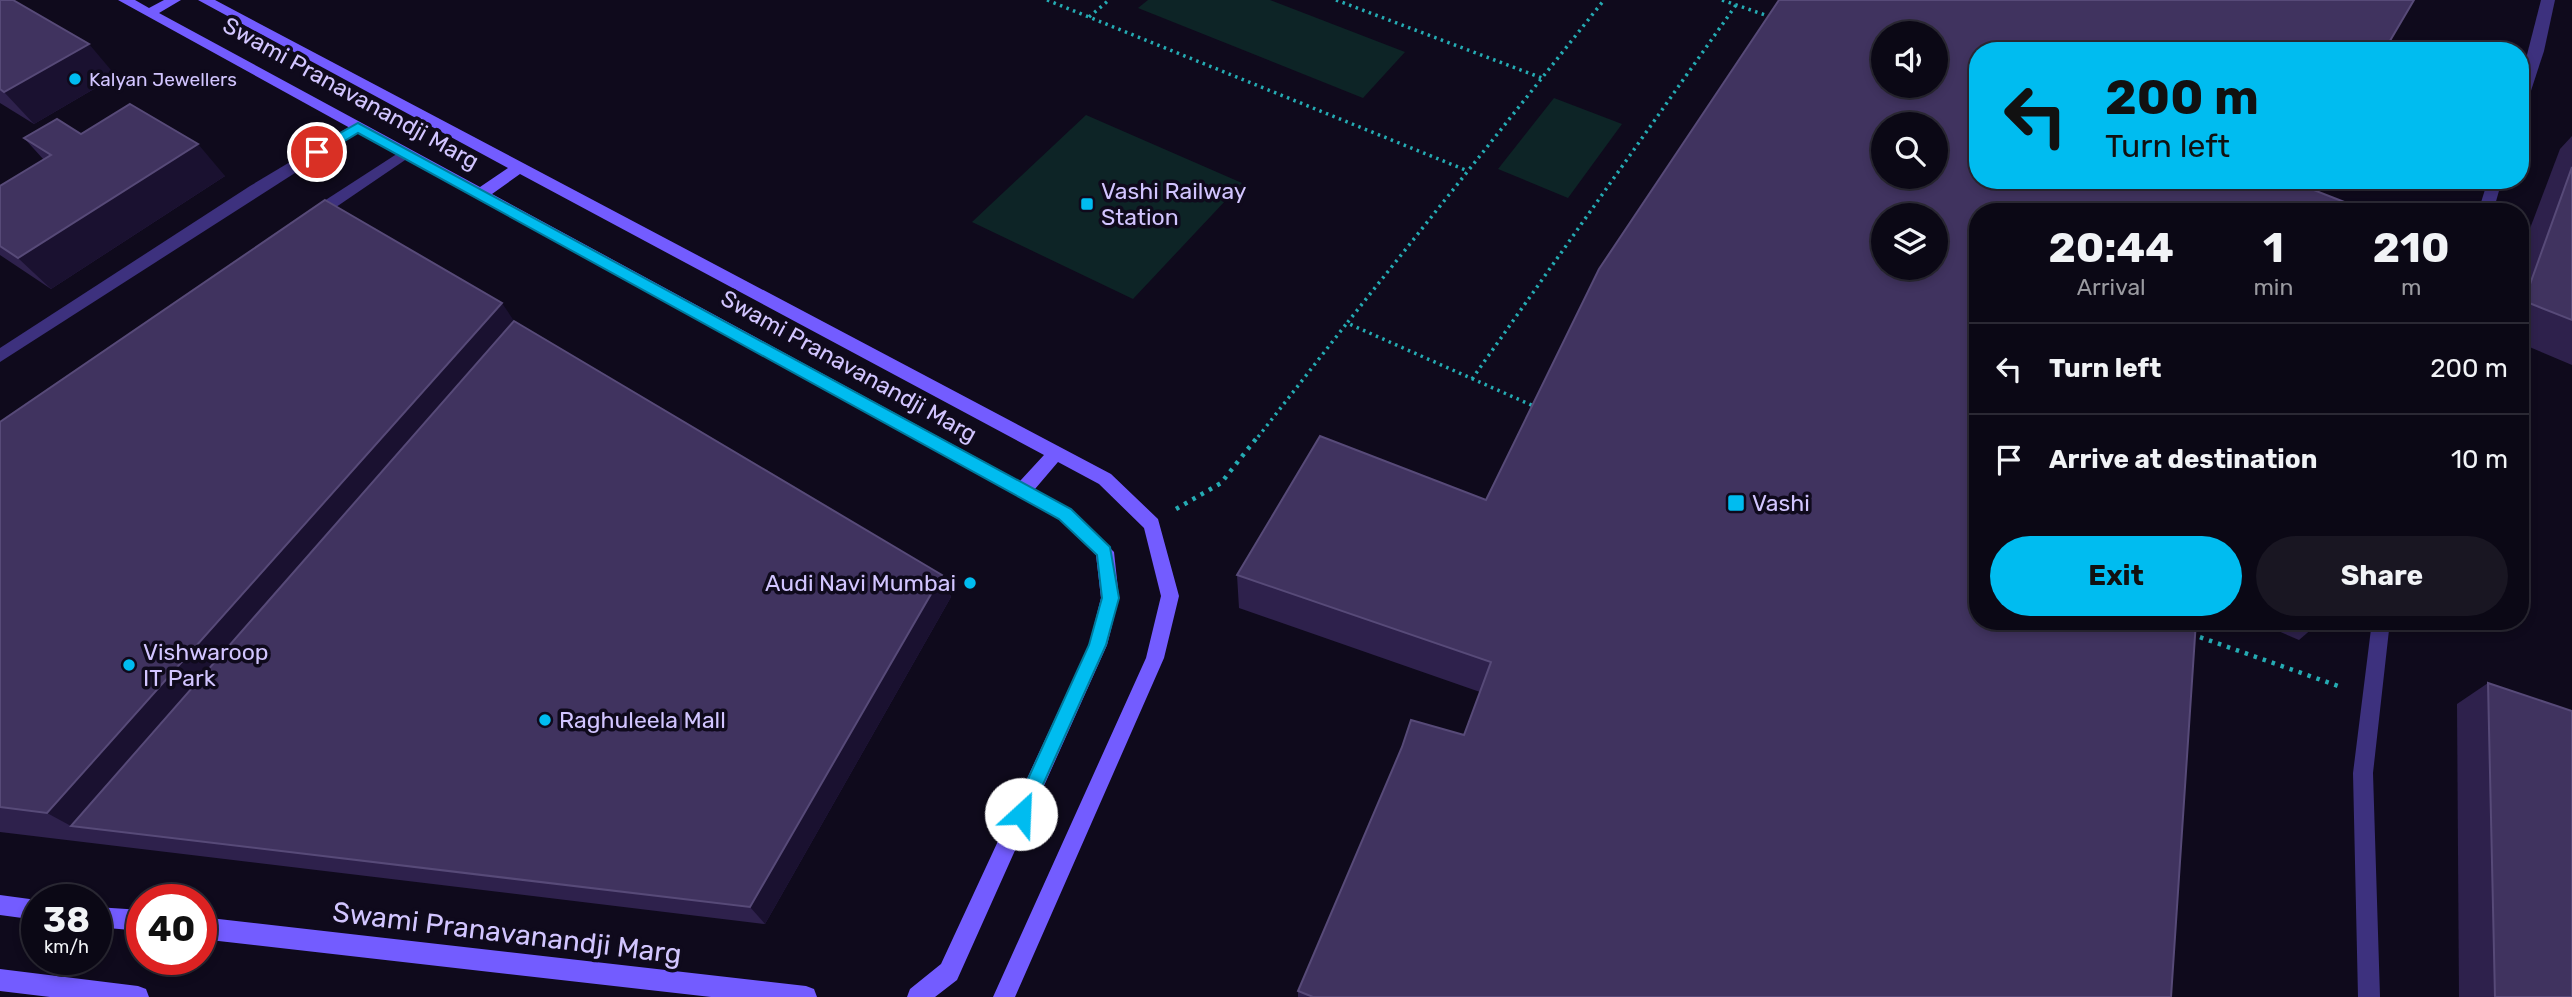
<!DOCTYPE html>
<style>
:root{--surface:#0b0815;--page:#191622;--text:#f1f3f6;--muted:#9a9aa0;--line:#2b2934;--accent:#00bcf0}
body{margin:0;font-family:Rubik,sans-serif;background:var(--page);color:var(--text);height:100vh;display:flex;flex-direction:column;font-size:26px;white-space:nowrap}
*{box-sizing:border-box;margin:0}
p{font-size:23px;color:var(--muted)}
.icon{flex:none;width:38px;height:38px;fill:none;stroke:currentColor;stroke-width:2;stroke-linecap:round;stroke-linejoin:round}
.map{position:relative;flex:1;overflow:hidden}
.side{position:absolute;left:1969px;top:203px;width:560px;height:427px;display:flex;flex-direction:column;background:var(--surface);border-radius:28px;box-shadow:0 4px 10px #0003,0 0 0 2px var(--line)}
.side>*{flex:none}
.hud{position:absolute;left:1969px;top:42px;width:560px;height:147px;border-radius:28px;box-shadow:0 4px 10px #0003,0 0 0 2px var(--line);background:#00bcf0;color:#111;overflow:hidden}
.tools{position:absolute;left:1871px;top:21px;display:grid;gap:14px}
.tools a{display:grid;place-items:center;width:77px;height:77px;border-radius:50%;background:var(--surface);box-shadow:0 4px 10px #0003,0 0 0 2px var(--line);font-size:35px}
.speed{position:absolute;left:21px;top:884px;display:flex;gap:14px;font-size:35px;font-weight:700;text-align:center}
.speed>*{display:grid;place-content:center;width:91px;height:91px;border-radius:50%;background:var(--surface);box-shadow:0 4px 10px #0003,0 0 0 2px var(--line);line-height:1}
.speed small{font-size:18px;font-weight:400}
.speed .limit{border:10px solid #d22;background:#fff;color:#111}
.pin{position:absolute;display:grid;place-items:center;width:60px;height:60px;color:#fff;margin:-30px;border:4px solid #fff;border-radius:50%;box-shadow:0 2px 7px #0007}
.me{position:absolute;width:77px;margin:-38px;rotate:25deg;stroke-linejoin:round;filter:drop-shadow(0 0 5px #0008)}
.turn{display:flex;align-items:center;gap:24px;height:147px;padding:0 21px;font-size:32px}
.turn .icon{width:91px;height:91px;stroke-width:2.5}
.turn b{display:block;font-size:49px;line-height:60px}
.eta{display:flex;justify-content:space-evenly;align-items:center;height:119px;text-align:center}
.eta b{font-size:42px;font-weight:700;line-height:49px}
.button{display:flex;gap:14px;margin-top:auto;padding:14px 21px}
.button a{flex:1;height:80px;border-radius:42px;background:var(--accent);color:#111;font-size:28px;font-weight:700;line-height:80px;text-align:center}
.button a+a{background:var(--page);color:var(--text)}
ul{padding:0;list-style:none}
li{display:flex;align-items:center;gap:21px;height:91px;padding:0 21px;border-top:2px solid var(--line)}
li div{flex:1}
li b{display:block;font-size:26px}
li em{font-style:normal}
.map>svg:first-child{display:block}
.green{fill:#0d2426}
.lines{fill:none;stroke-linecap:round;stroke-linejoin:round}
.path-far1{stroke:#25abb3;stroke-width:3.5;stroke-dasharray:2.5 4.5;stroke-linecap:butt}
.path{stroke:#25abb3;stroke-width:4.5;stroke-dasharray:3.5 6;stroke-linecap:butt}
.lane{fill:#3d317e;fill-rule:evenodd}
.street{fill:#3d317e;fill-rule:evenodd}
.secondary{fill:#735cff;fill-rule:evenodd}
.wall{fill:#2e214c}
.shaded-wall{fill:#1a1130}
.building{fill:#40335f;stroke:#574a78;stroke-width:2;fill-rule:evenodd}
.route{fill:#00bcf0;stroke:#007a9c;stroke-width:2}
.poi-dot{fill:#00bcf0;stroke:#0f0a1c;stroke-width:2.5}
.labels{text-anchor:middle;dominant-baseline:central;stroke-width:7;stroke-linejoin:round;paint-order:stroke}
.far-poi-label{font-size:19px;fill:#d2c5ff;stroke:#0f0a1c;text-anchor:start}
.street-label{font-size:23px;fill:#d2c5ff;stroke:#0f0a1c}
.poi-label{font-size:23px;fill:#d2c5ff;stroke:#0f0a1c;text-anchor:start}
.near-street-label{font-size:28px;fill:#d2c5ff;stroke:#0f0a1c}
</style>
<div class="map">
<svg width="2572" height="997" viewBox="0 0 2572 997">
<rect width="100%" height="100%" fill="#0f0a1c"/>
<g class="green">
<path d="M1148 0H1270L1405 52 1363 98 1138 8Z"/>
<path d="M1554 98 1622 124 1568 198 1498 169Z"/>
<path d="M1086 115 1242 183 1133 299 972 222Z"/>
</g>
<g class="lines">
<g class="path-far1">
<path d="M1047 0 1468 171"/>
<path d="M1336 0 1542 78"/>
<path d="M1722 0 1771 17"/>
<path d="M1089 17 1109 0"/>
<path d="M1472 379 1736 5"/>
<path d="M1538 408 1347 323 1604 0"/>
<path d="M1258 437 1347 323"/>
</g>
<g class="path">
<path d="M1176 509 1221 483 1259 435"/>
<path d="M2191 634 2341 687"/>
</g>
<g class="lane">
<path d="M357 122 364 127 362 130 0 362V348L250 186Z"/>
<path d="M406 148 413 153 411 156 317 220H307L304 216 307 212Z"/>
</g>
<g class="street">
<path d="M2541 0H2555L2544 51 2527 103 2520 108V82Z"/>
<path d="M2488 180H2502L2493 212H2478Z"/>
<path d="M2372 621H2390L2373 773 2380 997H2358L2353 773Z"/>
</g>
<g class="secondary">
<path d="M118 0H135L149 8 164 0H181L159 13 480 187 508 168 198 0H215L1111 474 1158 519 1179 596 1164 658 1015 997H993L1146 658 1161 596 1144 528 1099 484 1058 462 1035 489 1071 509 1114 552 1119 598 1107 645 957 980 935 997H907L910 989 941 964 1089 645 1101 598 1096 555 1059 519ZM520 174 1044 455 1020 481 492 194Z"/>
<path d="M0 895 37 900V920L0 915Z"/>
<path d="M96 907 142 910V931L96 927Z"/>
<path d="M201 917 806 986 814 989 817 997H711L201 939Z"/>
<path d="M0 969 138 986 146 989 149 997H50L0 991Z"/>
</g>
</g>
<g class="wall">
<path d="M0 0 116 76 34 124 0 103Z"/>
<path d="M81 134 225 176 51 289 0 255V186L44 160 24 138Z"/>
<path d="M2572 136V365L2520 343V255L2560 149Z"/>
<path d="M1978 212 2171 997H1298V991L1464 735 1480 692 1239 608 1237 575 1486 500Z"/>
<path d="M514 321 942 575 951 597 765 924 0 832V422Z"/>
<path d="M2255 621H2321L2299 640Z"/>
<path d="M2488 683 2572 997H2459L2457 704Z"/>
</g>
<g class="shaded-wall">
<path d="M89 44 116 76 34 124 4 92Z"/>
<path d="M198 144 225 176 51 289 18 258Z"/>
<path d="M502 303 531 346 71 826 47 813Z"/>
<path d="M942 575 951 597 765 924 750 907Z"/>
</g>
<g class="building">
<path d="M0 0H13L89 44 4 92 0 89Z"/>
<path d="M1779 0H2414L2384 51H1978V180H2315L2311 189 2370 212H1978V621H2196L2171 997H1313L1298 991 1402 747 1411 720 1464 735 1491 662 1237 575 1320 436 1486 500 1599 269ZM1883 33H1936V86H1883ZM1883 124H1936V177H1883ZM1883 215H1936V268H1883Z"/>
<path d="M130 104 198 144 18 258 0 246V186L51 155 24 138 57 119 81 134Z"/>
<path d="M2572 167V320L2524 301Z"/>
<path d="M325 200 502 303 47 813 0 807V422Z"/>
<path d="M514 321 942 575 750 907 71 826Z"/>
<path d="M2488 683 2572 711V997H2495Z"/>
</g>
<path class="route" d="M358 123 1071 509 1110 547 1119 598 1106 645 1027 820 1021 823 1014 820 1012 814 1089 645 1102 598 1097 555 1059 519 358 133 321 155H312V149Z"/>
<g class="poi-dot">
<circle cx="75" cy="79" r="7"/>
<rect x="1080" y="197" width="14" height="14" rx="3.5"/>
<rect x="1727" y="494" width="18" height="18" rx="3.5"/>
<circle cx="970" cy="583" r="7"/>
<circle cx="129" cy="665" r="7"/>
<circle cx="545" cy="720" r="7"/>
</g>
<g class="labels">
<g class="far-poi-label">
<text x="89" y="79">Kalyan Jewellers</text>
</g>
<g class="street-label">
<text transform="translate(351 93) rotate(29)">Swami Pranavanandji Marg</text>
<text transform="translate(849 366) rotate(29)">Swami Pranavanandji Marg</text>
</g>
<g class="poi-label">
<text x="1101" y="191">Vashi Railway<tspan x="1101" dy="26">Station</tspan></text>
<text x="1752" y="503">Vashi</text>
<text x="956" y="583" text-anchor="end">Audi Navi Mumbai</text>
<text x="143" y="652">Vishwaroop<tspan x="143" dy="26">IT Park</tspan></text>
<text x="559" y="720">Raghuleela Mall</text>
</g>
<g class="near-street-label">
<text transform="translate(507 933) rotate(7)">Swami Pranavanandji Marg</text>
</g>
</g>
</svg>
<div class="tools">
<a><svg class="icon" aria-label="sound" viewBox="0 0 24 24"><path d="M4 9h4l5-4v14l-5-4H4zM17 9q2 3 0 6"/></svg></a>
<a><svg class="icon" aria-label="search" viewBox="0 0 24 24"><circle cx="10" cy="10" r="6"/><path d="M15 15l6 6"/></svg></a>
<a><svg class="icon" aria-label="layers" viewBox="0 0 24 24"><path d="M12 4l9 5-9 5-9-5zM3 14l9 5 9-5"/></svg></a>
</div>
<div class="speed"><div>38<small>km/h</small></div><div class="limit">40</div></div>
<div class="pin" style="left:317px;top:152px;background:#d93025"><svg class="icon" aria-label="arrive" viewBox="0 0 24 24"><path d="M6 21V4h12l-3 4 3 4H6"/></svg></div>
<svg class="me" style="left:1021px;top:814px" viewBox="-20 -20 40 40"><circle r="19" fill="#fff"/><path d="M0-13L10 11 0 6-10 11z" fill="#00bcf0"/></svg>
<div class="hud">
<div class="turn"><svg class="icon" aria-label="left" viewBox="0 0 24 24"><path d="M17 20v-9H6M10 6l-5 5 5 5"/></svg><div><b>200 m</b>Turn left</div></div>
</div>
<section class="side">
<div class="eta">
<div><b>20:44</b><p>Arrival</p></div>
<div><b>1</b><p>min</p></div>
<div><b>210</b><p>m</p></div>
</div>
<ul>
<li><svg class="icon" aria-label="left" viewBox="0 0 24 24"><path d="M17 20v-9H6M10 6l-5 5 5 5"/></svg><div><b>Turn left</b></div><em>200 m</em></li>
<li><svg class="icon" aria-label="arrive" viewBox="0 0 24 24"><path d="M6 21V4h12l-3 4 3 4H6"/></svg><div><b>Arrive at destination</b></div><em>10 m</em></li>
</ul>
<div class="button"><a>Exit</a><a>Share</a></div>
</section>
</div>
